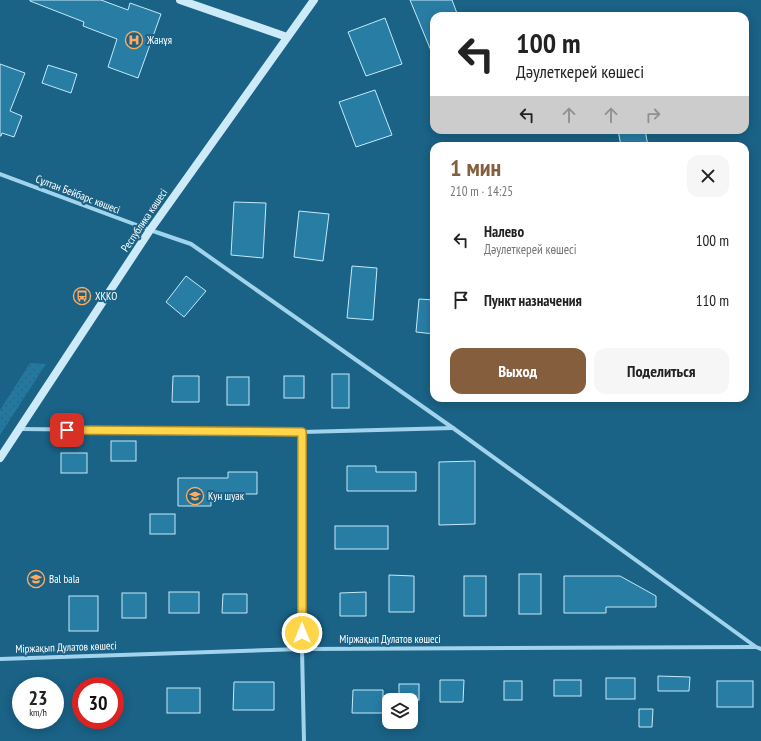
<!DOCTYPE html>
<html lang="ru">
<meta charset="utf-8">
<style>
:root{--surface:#fff;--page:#f6f6f6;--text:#222;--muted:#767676;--accent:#855f3d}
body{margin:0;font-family:"PT Sans Narrow",sans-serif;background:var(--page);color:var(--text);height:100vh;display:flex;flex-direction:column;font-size:15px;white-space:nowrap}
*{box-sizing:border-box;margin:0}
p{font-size:13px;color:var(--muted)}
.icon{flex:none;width:22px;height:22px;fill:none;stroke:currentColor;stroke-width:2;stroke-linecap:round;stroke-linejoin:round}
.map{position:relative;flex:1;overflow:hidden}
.side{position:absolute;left:430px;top:142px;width:319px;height:260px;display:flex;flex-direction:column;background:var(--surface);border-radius:12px;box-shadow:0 2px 10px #0003}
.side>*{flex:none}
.hud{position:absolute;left:430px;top:12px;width:319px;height:122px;border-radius:12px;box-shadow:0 2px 10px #0003;background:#fff;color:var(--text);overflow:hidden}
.fabs{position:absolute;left:382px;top:693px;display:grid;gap:8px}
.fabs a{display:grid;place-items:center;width:36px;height:36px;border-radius:8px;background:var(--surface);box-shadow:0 2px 10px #0003;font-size:20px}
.speed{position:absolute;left:12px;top:677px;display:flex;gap:8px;font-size:20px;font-weight:700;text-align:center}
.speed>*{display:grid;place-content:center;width:52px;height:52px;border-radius:50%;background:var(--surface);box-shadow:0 2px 10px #0003;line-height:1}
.speed small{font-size:10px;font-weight:400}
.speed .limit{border:6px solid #d22;background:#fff;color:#111}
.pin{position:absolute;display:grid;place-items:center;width:34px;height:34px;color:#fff;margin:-17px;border-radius:8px;box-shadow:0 2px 6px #0006}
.me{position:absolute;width:44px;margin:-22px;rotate:0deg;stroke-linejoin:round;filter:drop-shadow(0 0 3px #0008)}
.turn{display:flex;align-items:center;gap:14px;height:84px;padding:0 20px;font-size:18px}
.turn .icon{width:52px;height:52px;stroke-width:2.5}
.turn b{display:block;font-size:28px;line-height:34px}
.lanes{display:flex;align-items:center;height:38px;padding:0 20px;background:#0003;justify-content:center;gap:20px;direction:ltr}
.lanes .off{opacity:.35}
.round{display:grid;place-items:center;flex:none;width:42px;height:42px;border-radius:12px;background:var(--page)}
.headline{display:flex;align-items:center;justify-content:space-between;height:68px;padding:0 20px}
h1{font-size:24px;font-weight:600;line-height:30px;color:var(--accent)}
.button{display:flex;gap:8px;margin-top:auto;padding:8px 20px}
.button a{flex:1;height:46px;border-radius:12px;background:var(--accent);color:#fff;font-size:16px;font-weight:600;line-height:46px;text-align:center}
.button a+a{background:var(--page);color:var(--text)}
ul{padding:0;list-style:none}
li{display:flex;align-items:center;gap:12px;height:60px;padding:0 20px}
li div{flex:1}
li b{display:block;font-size:15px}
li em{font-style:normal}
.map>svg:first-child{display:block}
.grass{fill:url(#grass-dots)}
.building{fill:#287da5;stroke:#c6e9f9}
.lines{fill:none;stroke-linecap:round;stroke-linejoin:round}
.street{stroke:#a1d4ec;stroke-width:4}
.secondary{stroke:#cdeaf9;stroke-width:8}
.route-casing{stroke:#a68a30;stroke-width:10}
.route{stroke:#ffd54a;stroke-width:7}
.labels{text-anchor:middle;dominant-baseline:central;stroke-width:4;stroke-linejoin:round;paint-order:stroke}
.poi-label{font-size:11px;fill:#fff;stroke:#1a6286;text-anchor:start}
.street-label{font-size:11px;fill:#fff;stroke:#1a6286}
</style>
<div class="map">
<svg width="761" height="741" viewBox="0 0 761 741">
<defs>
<pattern id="grass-dots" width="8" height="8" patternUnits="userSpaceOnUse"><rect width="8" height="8" fill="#2378a0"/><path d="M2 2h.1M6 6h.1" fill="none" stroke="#3a6072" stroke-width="1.8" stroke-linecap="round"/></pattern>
</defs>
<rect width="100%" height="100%" fill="#1a6286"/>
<path class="grass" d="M30 363 46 364 0 435V410Z"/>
<g class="building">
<path d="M30 0H101L128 10 130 3 161 14 138 78 108 67 117 39 83 26 84 22 30 1Z"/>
<path d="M410 0H452L458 16H434V58Z"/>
<path d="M385 18 402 64 366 76 348 32Z"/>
<path d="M0 64 25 73 10 111 22 116 14 137 2 133 1 136H0Z"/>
<path d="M48 65 77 74 71 93 42 83Z"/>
<path d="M375 90 392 135 356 147 339 102Z"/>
<path d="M618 130H645L648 146H621Z"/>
<path d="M234 202 266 203 263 258 231 255Z"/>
<path d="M299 211 329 214 323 261 294 257Z"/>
<path d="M352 266 377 268 373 320 347 318Z"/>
<path d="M186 276 206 291 184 317 166 302Z"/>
<path d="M419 299 434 300V334L416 332Z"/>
<rect x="332" y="374" width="17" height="34"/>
<path d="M173 376H199V402H172Z"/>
<rect x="284" y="376" width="20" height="22"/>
<rect x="227" y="377" width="22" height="28"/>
<rect x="111" y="441" width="25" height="20"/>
<rect x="61" y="453" width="26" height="20"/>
<path d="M475 461V524L439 525V462Z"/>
<path d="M347 466H376V472H416V491H347Z"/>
<path d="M228 472H257V494H211V506H178V478H228Z"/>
<rect x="150" y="514" width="25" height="20"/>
<rect x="335" y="526" width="53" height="23"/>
<rect x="519" y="574" width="22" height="40"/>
<path d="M389 575 414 576V612H389Z"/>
<rect x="464" y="576" width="22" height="40"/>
<path d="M564 576H620L656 596V607H606V613H564Z"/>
<rect x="169" y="592" width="30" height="21"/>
<path d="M366 592V616H340V593Z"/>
<rect x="122" y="593" width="24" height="25"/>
<path d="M223 594H247V613H222Z"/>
<rect x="69" y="596" width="29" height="35"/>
<path d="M658 676 690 677 689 691H658Z"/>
<rect x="606" y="678" width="29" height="21"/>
<path d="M440 680H464L463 702H440Z"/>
<rect x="554" y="680" width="27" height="16"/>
<rect x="504" y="681" width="18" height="19"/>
<rect x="717" y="681" width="36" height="26"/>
<path d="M234 682H274V710H233Z"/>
<rect x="399" y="684" width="20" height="16"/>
<rect x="167" y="688" width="33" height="25"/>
<path d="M353 690H383V713H352Z"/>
<path d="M639 709H653L652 727H639Z"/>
</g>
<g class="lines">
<g class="street">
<path d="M0 174 150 230 191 244 453 428 756 647 761 649"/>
<path d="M20 429 302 432 453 428"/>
<path d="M302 432V649L304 741"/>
<path d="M0 659 302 649 755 647"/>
</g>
<g class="secondary">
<path d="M180 0 287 37"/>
<path d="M0 458 150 230 314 0"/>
</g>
</g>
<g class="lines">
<g class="route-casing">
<path id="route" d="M67 430 302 432V633"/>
</g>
<use href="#route" class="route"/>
</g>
<defs>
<g id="hospital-ring" transform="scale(0.9)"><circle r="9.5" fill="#1a6286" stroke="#ffaa5d" stroke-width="1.5"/><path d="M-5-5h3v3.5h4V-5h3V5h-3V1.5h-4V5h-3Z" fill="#ffaa5d"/></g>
<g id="bus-ring" transform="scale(0.9)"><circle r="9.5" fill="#1a6286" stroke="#ffaa5d" stroke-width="1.5"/><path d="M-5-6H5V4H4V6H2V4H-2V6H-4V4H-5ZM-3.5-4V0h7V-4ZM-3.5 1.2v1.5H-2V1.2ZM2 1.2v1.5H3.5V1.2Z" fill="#ffaa5d"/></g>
<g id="school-ring" transform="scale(0.9)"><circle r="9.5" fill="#1a6286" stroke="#ffaa5d" stroke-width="1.5"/><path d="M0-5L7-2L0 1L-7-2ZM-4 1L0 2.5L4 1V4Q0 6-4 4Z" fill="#ffaa5d"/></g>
</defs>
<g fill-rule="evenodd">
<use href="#hospital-ring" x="134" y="40"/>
<use href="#bus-ring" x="82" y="296"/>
<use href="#school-ring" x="195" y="496"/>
<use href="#school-ring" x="36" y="579"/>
</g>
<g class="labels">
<g class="poi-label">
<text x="147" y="40">Жанұя</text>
<text x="95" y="296">ХҚКО</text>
<text x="208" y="496">Кун шуак</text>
<text x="49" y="579">Bal bala</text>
</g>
<g class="street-label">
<text transform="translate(78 194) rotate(21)">Сұлтан Бейбарс көшесі</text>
<text transform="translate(144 220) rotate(-56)">Республика көшесі</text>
<text x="390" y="639">Міржақып Дулатов көшесі</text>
<text transform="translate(66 647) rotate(-2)">Міржақып Дулатов көшесі</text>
</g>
</g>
</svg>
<div class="fabs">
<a><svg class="icon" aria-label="layers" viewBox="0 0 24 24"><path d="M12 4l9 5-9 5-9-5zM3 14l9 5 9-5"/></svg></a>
</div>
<div class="speed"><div>23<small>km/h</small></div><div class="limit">30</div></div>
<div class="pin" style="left:67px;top:430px;background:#d93025"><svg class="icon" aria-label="arrive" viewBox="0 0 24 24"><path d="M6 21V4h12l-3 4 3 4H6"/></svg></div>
<svg class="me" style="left:302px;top:633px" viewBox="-20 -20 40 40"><circle r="17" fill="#ffd54a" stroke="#fff" stroke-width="3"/><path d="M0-11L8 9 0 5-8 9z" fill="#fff"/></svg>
<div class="hud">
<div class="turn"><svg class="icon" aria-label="left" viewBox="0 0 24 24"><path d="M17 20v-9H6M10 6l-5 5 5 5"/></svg><div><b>100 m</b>Дәулеткерей көшесі</div></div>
<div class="lanes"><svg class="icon" aria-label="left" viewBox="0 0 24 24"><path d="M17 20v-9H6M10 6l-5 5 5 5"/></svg><svg class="icon off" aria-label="ahead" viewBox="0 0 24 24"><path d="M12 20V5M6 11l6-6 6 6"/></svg><svg class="icon off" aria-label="ahead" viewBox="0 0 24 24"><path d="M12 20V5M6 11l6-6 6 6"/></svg><svg class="icon off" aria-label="right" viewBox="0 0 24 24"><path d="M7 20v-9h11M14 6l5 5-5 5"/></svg></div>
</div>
<section class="side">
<div class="headline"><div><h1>1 мин</h1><p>210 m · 14:25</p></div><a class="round"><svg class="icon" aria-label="close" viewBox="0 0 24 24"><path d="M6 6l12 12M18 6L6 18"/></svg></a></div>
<ul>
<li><svg class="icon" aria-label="left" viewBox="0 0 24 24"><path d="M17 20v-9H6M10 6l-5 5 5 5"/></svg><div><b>Налево</b><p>Дәулеткерей көшесі</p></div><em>100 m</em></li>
<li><svg class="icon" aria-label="arrive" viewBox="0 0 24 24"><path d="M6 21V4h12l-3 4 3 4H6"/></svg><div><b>Пункт назначения</b></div><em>110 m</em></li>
</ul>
<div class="button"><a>Выход</a><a>Поделиться</a></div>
</section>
</div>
